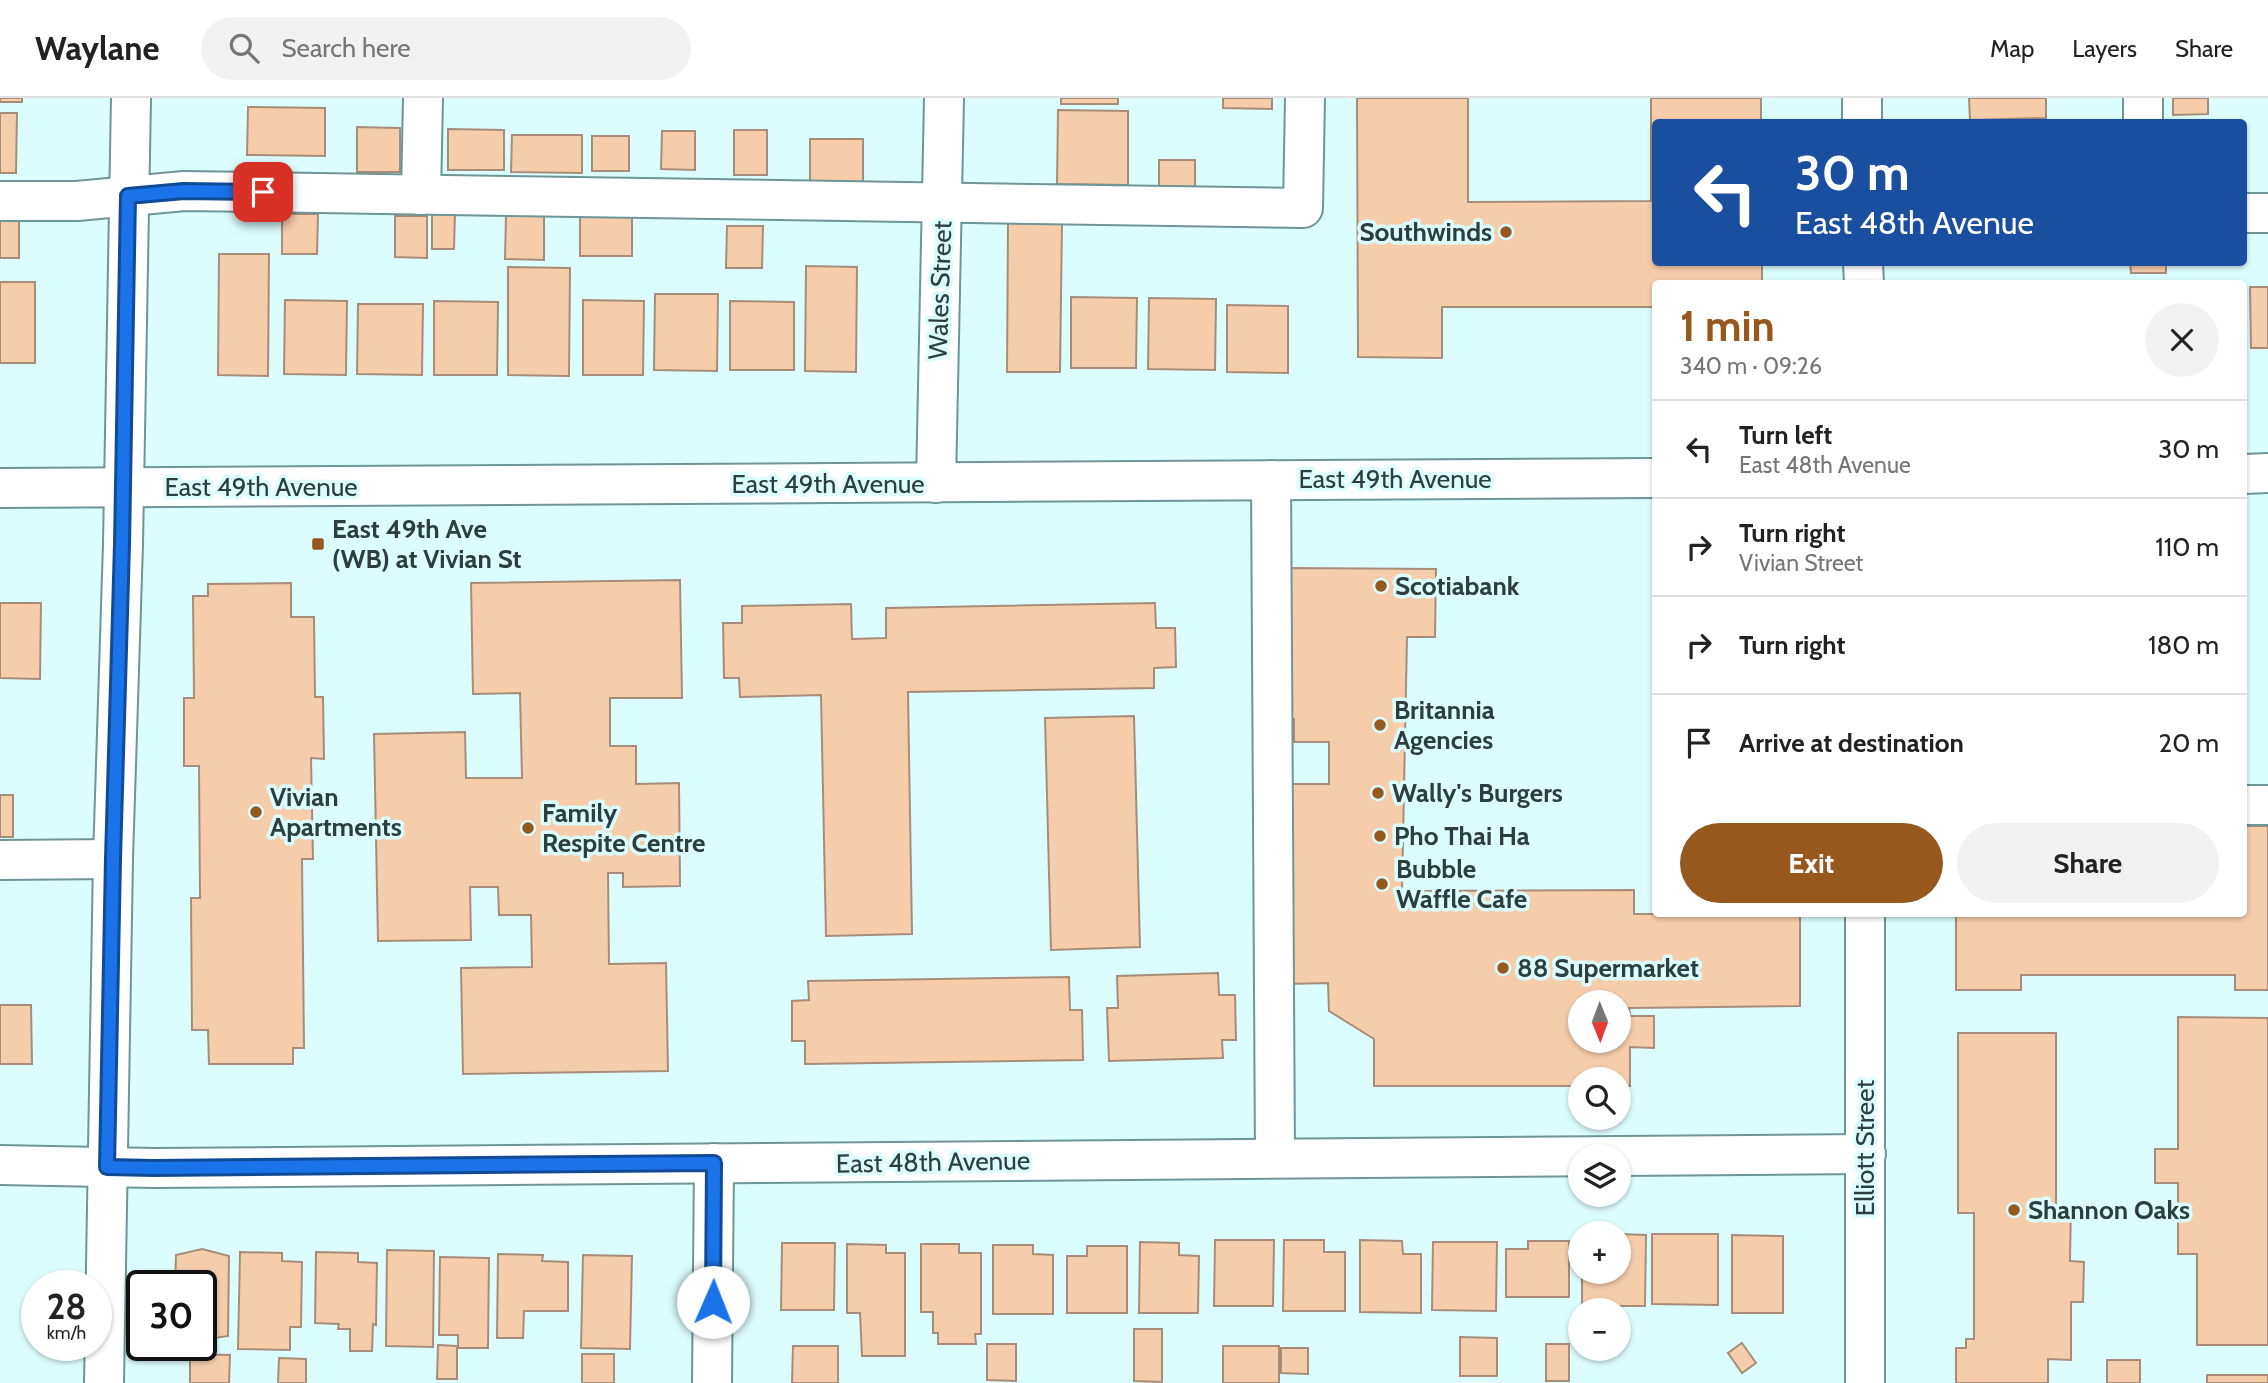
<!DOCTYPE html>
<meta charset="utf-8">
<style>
:root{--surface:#fff;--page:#f2f2f2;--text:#222;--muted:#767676;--line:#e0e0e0;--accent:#96581c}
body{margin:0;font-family:Cabin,sans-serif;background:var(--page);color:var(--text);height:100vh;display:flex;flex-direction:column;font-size:26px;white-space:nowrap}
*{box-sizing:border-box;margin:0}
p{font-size:23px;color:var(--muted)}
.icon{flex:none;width:38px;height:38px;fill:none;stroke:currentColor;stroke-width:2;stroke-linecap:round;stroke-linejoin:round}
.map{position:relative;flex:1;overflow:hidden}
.drawer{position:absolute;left:1652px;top:182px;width:595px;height:637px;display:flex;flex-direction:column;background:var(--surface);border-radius:7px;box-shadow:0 2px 5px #0004}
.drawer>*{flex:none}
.banner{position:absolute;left:1652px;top:21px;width:595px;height:147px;border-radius:7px;box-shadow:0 2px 5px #0004;background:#1a4fa0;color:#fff;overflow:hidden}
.needle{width:46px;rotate:179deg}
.controls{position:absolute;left:1568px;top:892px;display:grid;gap:14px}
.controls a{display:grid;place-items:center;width:63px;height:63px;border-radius:50%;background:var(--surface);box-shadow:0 2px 5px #0004;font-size:35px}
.speed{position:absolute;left:21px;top:1172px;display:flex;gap:14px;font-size:35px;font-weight:700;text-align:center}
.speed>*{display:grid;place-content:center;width:91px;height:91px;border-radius:50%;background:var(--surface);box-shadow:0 2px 5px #0004;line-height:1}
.speed small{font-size:18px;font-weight:400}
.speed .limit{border:4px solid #111;border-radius:10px;background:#fff;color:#111}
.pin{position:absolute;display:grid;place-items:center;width:60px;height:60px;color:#fff;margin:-30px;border-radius:14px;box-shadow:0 4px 10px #0006}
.me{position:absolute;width:77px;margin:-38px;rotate:1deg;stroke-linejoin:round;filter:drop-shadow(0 0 5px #0008)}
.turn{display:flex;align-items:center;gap:24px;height:147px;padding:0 28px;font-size:32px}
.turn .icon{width:91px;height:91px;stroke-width:2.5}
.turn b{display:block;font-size:49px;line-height:60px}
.round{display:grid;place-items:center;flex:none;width:74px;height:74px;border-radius:37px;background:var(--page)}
.summary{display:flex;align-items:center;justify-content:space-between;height:119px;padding:0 28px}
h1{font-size:42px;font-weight:700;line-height:52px;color:var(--accent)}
.action{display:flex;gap:14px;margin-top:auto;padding:14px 28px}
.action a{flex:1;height:80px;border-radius:42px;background:var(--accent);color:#fff;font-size:28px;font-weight:700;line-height:80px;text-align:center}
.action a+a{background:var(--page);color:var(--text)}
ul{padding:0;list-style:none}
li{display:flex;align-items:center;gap:21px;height:98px;padding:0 28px;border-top:2px solid var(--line)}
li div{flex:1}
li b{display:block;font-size:26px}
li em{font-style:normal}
header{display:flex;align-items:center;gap:42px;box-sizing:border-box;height:98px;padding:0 35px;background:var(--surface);border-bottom:2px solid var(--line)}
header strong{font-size:33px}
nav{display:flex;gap:38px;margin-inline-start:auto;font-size:24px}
.search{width:490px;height:63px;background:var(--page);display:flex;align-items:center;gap:18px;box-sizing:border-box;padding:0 24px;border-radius:38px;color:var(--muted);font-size:26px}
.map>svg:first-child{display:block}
.building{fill:#f6cdab;stroke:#a78d79;stroke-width:2;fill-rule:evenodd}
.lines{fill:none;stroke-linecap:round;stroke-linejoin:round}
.minor-casing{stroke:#6e9597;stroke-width:42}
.minor{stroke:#fff;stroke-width:38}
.route-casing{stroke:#114b97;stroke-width:18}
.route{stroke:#1a73e8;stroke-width:12}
.poi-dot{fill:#96581c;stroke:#dcfdfe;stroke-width:2.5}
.labels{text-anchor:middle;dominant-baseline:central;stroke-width:7;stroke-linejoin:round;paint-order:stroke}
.poi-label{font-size:26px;font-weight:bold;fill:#2d3e3f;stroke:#dcfdfe;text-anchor:start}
.street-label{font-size:26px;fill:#2d3e3f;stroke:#dcfdfe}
</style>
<header>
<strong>Waylane</strong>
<div class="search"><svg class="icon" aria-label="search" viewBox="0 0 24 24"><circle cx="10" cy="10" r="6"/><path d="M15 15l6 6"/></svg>Search here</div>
<nav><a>Map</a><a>Layers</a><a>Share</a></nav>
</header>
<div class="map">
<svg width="2268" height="1285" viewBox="0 0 2268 1285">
<rect width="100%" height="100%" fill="#dcfdfe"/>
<g class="building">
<rect x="0" y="0" width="22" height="4"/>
<rect x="1061" y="0" width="57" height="6"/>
<path d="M1223 0H1272V11L1223 10Z"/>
<path d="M1357 0H1468V104L1651 103V0H1761V24H1656V164H1762V186H1656V209H1442V260L1358 259Z"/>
<path d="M1969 0H2046V20L1970 22Z"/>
<path d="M2173 0H2208V16L2173 17Z"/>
<path d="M248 9 325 10V58L247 57Z"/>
<path d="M1058 12 1128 13V87L1057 86Z"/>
<path d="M0 15H17L16 75H0Z"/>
<path d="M357 29 400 30V74H357Z"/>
<path d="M448 31 504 32V72H448Z"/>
<rect x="734" y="32" width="33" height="45"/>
<path d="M662 33H695V72L661 71Z"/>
<path d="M512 37H582V75L511 74Z"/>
<rect x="592" y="38" width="37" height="35"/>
<rect x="810" y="41" width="53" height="43"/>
<rect x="1159" y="62" width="36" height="29"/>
<path d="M432 115H455L454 151H432Z"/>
<path d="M282 116H318L317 156H282Z"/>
<path d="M506 116 544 117V162L505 161Z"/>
<path d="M395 118H427V160L395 159Z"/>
<rect x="580" y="119" width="52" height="39"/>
<rect x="0" y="122" width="19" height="38"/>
<path d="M1008 124 1062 125 1060 274H1007Z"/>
<path d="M727 128H763L762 170H726Z"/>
<path d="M219 156H269L268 278 218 277Z"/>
<path d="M2130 164H2166V175H2131Z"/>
<path d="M806 168 857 169 856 274 805 273Z"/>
<path d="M508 169 570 170 569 278 508 277Z"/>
<rect x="0" y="184" width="35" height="81"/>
<path d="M2250 189H2268V250H2251Z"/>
<path d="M655 196H718L717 273 654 272Z"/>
<path d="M1071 199 1137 200 1136 270H1071Z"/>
<path d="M1149 200 1216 201 1215 272 1148 271Z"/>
<path d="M285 202 347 203 346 277 284 276Z"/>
<path d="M583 202 644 203 643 277H583Z"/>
<path d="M434 203 498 204 497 277H434Z"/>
<path d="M730 203 794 204V272H730Z"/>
<path d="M358 206H423L422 277 357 276Z"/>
<path d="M1227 207 1288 208V275L1227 274Z"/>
<path d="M1290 470 1436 471 1435 539H1407L1402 793 1634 792V816H1800V908L1629 910 1630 918H1654V950L1630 949V988H1619V982H1580V988H1374V941L1329 913 1328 885 1285 886V686H1329V644H1294V621L1284 622ZM1580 905H1619V943H1580Z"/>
<path d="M680 482 682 600H610V648H636V686L679 685 680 788 623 789V775H608L609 866 666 865 668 973 463 976 461 870 532 869 531 817H499L498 789H470L471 842 378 843 374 636 465 634 466 680H522L520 595 473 596 471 485Z"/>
<path d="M291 485V519H314L315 599H323L324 661 311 660 313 761H302L304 950H293V966H209L208 932H192L191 800H200L199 668H184V600H194L193 498H208V486Z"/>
<path d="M0 505H41L40 581 0 580Z"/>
<path d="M1155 505 1156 530H1175L1176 569 1154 570V590L908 594 912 836 826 838 821 597 740 599 739 580H724L723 525H742V508L851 506 852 541 886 540V510Z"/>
<path d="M1134 618 1140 849 1051 852 1045 620Z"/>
<rect x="0" y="697" width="13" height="42"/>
<path d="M2244 728H2268V892H2235V877H2021V892H1956V816H2244Z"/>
<path d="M1218 875 1219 897H1235L1236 942H1222L1223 960 1109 963 1107 910H1118L1117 878Z"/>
<path d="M1069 879 1070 912H1082L1083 962 805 966V943H792V903L809 902 808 883Z"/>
<path d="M0 907H31L32 966H0Z"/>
<path d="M2178 919 2268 920V1247H2197V1156H2178V1085H2155V1051H2178Z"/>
<path d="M1958 935H2056V1108L2071 1109 2070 1163 2084 1164 2083 1204H2071V1262L2048 1261V1285H1956V1250H1966V1241H1974V1115H1958Z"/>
<path d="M1619 1136 1646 1137 1645 1208H1608V1213H1582V1174H1619Z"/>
<path d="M1652 1136H1718V1207L1652 1206Z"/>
<path d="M1732 1137 1783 1138V1215H1732Z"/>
<path d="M1215 1142H1274L1273 1208H1214Z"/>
<path d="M1284 1142H1324V1154H1345V1213H1283Z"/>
<path d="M1360 1142 1402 1143 1403 1156H1421V1215L1360 1214Z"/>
<path d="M1528 1143H1569V1199H1506V1151H1528Z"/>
<path d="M1140 1144 1179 1145V1157L1199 1158 1198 1215H1139Z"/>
<path d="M1433 1144H1497L1496 1213 1432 1212Z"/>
<path d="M782 1145H835L834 1212H781Z"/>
<path d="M847 1146 886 1147V1155H905V1258H862L860 1215H847Z"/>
<path d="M921 1146H959V1155H981V1236H975L976 1246H938V1235H933V1214H921Z"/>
<path d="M993 1147H1033V1156L1053 1157V1216H993Z"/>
<path d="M1087 1148H1127V1215H1067V1158H1087Z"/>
<path d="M202 1151 229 1158 228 1238 201 1242V1188H175L176 1157Z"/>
<path d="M387 1152 434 1153 433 1249 386 1248Z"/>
<path d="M240 1154 282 1155V1163L302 1164 301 1229H290V1252L238 1251Z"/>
<path d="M316 1154 358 1155V1164L377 1165 376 1227 373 1226 372 1253H350V1231H338L339 1226 315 1225Z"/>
<path d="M498 1156 543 1157 542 1163 568 1164V1213H524L523 1240H497Z"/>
<path d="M583 1157 632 1158 630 1251 581 1250Z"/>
<path d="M440 1159 489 1160 488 1250H458V1237H439Z"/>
<path d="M1134 1231H1162V1284L1134 1283Z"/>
<path d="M1460 1239 1497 1240V1278H1460Z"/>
<path d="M1742 1245 1756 1265 1742 1275 1728 1255Z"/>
<path d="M987 1246H1016V1283L987 1282Z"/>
<rect x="1546" y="1246" width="23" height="37"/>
<path d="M438 1247 457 1248V1281H437Z"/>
<path d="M793 1248H838V1285H792Z"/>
<rect x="1223" y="1248" width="56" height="37"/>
<path d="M1281 1250H1308V1276L1281 1275Z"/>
<path d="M190 1256 230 1257 229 1285H190Z"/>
<rect x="582" y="1256" width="32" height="29"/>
<path d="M279 1260 306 1261V1285H278Z"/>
<rect x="2107" y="1262" width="33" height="23"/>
<rect x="2207" y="1277" width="61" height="8"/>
</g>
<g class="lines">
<g class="minor-casing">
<g id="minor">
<path d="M1862 0V24"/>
<path d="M2143 24V0"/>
<path d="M421 97 423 0"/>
<path d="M0 103H77L184 93 1303 110 1305 0"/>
<path d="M2244 115H2268"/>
<path d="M1863 164 1864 186"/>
<path d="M2244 376 2268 375"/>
<path d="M1271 382 1275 1060"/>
<path d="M936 385 944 0"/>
<path d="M0 390 1656 380"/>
<path d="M2244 707H2268"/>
<path d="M0 762 113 761"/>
<path d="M0 1067 154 1070 1866 1056"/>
<path d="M104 1285 113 761 123 446 131 0"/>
<path d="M712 1285 714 1065"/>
<path d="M1865 1285V816"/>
</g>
</g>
<use href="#minor" class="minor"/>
</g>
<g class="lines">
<g class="route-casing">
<path id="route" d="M263 94 184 93 128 98 122 446 113 761 107 1069 154 1070 714 1065 713 1204"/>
</g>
<use href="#route" class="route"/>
</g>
<g class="poi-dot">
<circle cx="1506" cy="134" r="7"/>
<rect x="311" y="439" width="14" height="14" rx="3.5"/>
<circle cx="1381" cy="488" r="7"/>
<circle cx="1380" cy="627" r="7"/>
<circle cx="1378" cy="695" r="7"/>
<circle cx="256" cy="714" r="7"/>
<circle cx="528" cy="730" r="7"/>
<circle cx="1380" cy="738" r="7"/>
<circle cx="1382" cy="786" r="7"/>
<circle cx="1503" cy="870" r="7"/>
<circle cx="2014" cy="1112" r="7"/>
</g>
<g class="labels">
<g class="poi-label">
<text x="1492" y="134" text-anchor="end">Southwinds</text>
<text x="332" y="431">East 49th Ave<tspan x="332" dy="30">(WB) at Vivian St</tspan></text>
<text x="1395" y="488">Scotiabank</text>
<text x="1394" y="612">Britannia<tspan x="1394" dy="30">Agencies</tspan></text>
<text x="1392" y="695">Wally's Burgers</text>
<text x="270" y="699">Vivian<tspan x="270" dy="30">Apartments</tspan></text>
<text x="542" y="715">Family<tspan x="542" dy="30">Respite Centre</tspan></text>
<text x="1394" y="738">Pho Thai Ha</text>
<text x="1396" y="771">Bubble<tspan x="1396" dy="30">Waffle Cafe</tspan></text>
<text x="1517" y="870">88 Supermarket</text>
<text x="2028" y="1112">Shannon Oaks</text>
</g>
<g class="street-label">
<text transform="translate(940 192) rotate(-88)">Wales Street</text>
<text x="1395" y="381">East 49th Avenue</text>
<text x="828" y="386">East 49th Avenue</text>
<text x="261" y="389">East 49th Avenue</text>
<text transform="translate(1865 1050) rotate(-90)">Elliott Street</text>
<text transform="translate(933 1064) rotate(-1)">East 48th Avenue</text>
</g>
</g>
</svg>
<div class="controls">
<a><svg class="needle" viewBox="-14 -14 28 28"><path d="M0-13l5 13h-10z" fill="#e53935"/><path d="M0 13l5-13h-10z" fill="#767676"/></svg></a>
<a><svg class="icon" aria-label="search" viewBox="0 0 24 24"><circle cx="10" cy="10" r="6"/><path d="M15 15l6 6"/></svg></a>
<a><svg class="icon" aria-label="layers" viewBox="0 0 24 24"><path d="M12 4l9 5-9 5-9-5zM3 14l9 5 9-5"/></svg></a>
<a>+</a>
<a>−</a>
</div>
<div class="speed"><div>28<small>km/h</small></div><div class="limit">30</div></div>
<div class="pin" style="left:263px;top:94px;background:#d93025"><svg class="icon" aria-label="arrive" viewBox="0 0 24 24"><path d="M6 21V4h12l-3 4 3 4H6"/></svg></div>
<svg class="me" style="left:713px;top:1204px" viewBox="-20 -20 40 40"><circle r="19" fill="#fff"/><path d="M0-13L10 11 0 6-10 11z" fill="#1a73e8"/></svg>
<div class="banner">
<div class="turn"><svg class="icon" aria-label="left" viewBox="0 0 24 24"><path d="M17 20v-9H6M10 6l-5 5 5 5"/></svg><div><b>30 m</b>East 48th Avenue</div></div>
</div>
<section class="drawer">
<div class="summary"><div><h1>1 min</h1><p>340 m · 09:26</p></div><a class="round"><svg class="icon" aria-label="close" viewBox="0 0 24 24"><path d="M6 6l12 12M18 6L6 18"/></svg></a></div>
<ul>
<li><svg class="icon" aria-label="left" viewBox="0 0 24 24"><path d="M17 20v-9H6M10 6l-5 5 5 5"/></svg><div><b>Turn left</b><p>East 48th Avenue</p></div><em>30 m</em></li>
<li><svg class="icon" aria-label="right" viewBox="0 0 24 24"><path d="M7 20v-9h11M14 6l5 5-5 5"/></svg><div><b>Turn right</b><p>Vivian Street</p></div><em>110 m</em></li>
<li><svg class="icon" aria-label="right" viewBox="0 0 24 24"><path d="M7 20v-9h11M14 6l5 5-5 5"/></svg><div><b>Turn right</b></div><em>180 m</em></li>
<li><svg class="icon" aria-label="arrive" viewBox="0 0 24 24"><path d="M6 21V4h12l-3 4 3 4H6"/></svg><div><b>Arrive at destination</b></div><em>20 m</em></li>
</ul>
<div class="action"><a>Exit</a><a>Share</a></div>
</section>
</div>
